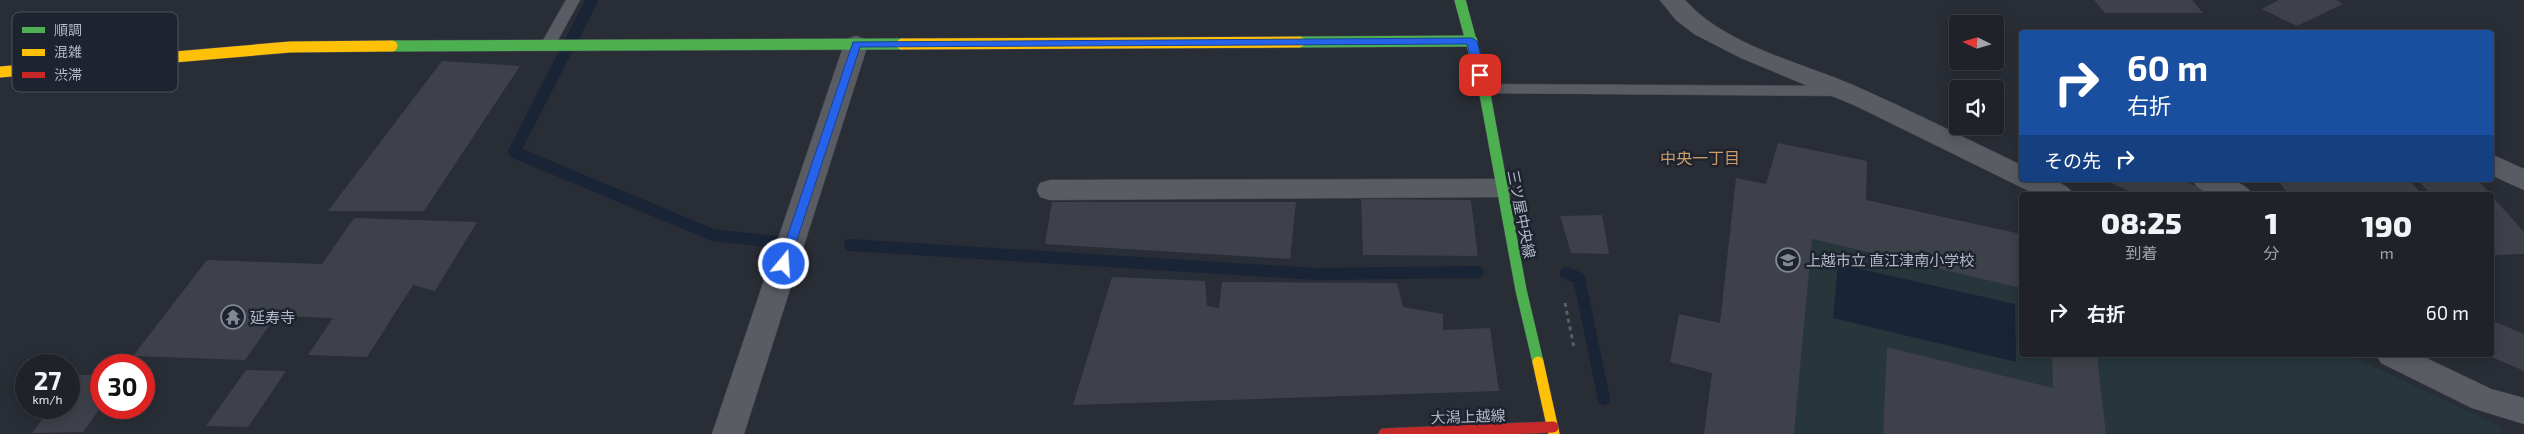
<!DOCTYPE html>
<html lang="ja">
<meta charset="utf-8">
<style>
:root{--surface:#1f2228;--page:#2c2f34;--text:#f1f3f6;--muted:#a1a4a8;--line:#3c3f45}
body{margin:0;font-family:"Exo 2","Noto Sans JP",sans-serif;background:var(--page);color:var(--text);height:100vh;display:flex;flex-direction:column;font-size:19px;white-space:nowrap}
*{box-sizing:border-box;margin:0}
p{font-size:16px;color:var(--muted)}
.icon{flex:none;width:28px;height:28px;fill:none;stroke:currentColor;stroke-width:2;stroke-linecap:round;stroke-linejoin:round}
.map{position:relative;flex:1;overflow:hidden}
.details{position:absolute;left:2019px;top:192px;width:475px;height:165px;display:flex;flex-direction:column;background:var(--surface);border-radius:5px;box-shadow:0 2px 12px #0003,0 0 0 1px var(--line)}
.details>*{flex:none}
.banner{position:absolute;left:2019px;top:30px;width:475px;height:152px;border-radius:5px;box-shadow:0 2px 12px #0003,0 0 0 1px var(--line);background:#1a4fa0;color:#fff;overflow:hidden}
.needle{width:32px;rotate:275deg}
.controls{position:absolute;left:1949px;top:15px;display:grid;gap:10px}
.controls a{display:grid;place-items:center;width:55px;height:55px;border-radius:5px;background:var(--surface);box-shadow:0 2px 12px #0003,0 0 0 1px var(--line);font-size:25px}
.speed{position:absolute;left:15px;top:354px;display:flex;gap:10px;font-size:25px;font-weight:700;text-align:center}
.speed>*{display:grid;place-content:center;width:65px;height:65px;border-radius:50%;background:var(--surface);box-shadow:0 2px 12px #0003,0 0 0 1px var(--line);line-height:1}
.speed small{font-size:12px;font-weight:400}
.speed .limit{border:8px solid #d22;background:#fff;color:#111}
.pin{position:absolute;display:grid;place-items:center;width:42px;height:42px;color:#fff;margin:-21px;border-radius:10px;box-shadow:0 2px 8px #0006}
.me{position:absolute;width:55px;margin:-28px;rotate:18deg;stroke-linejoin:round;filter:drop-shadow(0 0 4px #0008)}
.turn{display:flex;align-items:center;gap:18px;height:105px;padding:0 25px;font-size:22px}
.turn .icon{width:65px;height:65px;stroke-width:2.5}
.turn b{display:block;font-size:35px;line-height:42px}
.then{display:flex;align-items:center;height:48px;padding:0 25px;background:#0003;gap:10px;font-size:19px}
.eta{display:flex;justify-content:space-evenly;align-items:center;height:85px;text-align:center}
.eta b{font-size:30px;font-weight:800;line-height:35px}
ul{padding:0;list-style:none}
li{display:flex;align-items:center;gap:15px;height:70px;padding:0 25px}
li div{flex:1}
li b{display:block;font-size:19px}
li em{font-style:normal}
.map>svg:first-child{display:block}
.green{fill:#26363a}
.water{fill:#1a2437}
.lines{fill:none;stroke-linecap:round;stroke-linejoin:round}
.stream{stroke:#1a2437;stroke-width:12}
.building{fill:#3e4149}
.lane-casing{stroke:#474a52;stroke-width:1}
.street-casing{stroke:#474a52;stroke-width:1}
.fast-casing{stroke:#474a52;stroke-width:12}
.slow-casing{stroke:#474a52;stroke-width:12}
.jam-casing{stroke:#474a52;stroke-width:12}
.path{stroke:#5a5f65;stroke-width:3;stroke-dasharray:4 4;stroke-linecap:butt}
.lane{fill:#595c63;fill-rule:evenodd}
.street{fill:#595c63;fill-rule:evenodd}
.fast{stroke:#4caf50;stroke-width:11}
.slow{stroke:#ffc107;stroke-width:11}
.jam{stroke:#c62828;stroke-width:11}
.route{fill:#2563eb;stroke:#184099}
.labels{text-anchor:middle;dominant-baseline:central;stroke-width:5;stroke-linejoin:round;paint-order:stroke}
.street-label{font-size:15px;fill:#b3b9c6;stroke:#1d232f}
.poi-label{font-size:15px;fill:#b3b9c6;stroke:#1d232f;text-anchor:start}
.neighbourhood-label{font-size:16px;fill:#cc9b69;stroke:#1d232f}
.key{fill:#1d232f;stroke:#4a505c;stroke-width:1}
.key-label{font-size:14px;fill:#b3b9c6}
</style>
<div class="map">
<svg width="2524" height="434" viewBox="0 0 2524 434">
<rect width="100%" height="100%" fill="#292d35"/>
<g class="green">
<path d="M1812 239 2021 288V355H2052L2053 388 1887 347 1883 434H1794Z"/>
<path d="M2097 355H2349L2501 427V434H2106Z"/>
</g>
<path class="water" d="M1838 264 2015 304 2016 362 1833 318Z"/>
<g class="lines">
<g class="stream">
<path d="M592 0 514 152 713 235 785 243"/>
<path d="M850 245 1317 274 1478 272"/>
<path d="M1566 273 1579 278 1604 399"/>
</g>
</g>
<g class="building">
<path d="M2094 0H2192L2203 13H2105Z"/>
<path d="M2279 0H2336L2343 4 2297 26 2262 9Z"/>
<path d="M442 61 520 66 424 211H328Z"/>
<path d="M1778 143 1867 161 1866 200 2021 234V288L1812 239 1794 434H1704L1712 373 1670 362 1679 314 1720 323 1736 178 1766 184Z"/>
<path d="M2104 180H2182L2217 195H2138Z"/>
<path d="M2278 180H2410L2422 195H2289Z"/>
<path d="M2418 180H2478L2491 195H2431Z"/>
<path d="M2491 195 2524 232V254L2491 255Z"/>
<path d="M1361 199 1471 200 1478 256 1363 255Z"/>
<path d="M1052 202H1296L1290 259 1045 244Z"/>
<path d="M1602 215 1609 254 1571 253 1560 216Z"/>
<path d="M354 218 477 222 435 291 413 285 367 357 308 355 333 318 276 316 245 360 133 356 207 260 322 264Z"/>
<path d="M1112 277 1205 281 1207 306 1219 308 1222 282 1397 283 1403 307 1443 314V330L1490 328 1499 391 1073 405Z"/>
<path d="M2491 320 2524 334V371L2487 355H2491Z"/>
<path d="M1887 347 2053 388 2052 355H2097L2106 434H1883Z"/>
<path d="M246 370 286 371 248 427 206 426Z"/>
<path d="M75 375H101V407L83 432 32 433 51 408H69V384Z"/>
</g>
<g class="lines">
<g class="lane-casing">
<g id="lane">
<path d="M566 0H580L553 49H543L540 46Z"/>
<path d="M1484 84 1843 86 1849 87 1851 91 1849 95 1843 96 1478 93 1476 89 1478 85Z"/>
</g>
</g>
<g class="street-casing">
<g id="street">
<path d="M1660 0H1685C1725 45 1799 62 1853 85 1910 110 1965 138 2021 165V180C2040 180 2063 177 2074 195H2037L1856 106 1741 58 1694 34 1676 20Z"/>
<path d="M856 36 865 39 868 44 744 434H712L844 44 847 39Z"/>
<path d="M2491 154 2524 169V190L2491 175Z"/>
<path d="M1501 179 1511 181 1514 188 1511 195 1501 197 1050 200 1040 197 1037 190 1040 183 1050 180Z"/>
<path d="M2192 180C2212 180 2241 175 2253 195 2233 195 2203 200 2192 180Z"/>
<path d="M2377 355H2420L2491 389 2524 398V424L2472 408 2381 363Z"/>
</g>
</g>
<g class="fast-casing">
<g id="fast">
<path d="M1460 0 1484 89 1521 290 1538 362"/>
<path d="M1299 42 1472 41"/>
<path d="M392 46 902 44"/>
</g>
</g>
<g class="slow-casing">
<g id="slow">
<path d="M902 44 1299 42"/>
<path d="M0 72 290 47 392 46"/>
<path d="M1538 362 1554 434"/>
</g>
</g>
<g class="jam-casing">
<path id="jam" d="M1384 434 1553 427"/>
</g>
<path class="path" d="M1565 303 1574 348"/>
<use href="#lane" class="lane"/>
<use href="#street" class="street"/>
<use href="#fast" class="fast"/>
<use href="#slow" class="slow"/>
<use href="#jam" class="jam"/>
</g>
<path class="route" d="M1472 38 1477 41 1485 75 1480 78 1475 75 1467 44 860 47 789 264 784 268 778 264 853 42Z"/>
<defs>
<g id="school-ring" transform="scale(1.25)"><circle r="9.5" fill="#1d232f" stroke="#838893" stroke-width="1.5"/><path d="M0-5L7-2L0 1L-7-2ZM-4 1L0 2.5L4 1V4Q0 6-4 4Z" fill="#838893"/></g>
<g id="temple-ring" transform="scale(1.25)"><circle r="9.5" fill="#1d232f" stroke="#838893" stroke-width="1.5"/><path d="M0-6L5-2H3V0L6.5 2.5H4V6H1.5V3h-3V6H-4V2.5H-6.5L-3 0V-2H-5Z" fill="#838893"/></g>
</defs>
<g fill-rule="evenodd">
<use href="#school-ring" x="1788" y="260"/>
<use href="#temple-ring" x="233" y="317"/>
</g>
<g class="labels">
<g class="street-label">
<text transform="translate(1522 214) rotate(79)">三ツ屋中央線</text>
<text transform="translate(1468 416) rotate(-2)">大潟上越線</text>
</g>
<g class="poi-label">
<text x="1806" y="260">上越市立 直江津南小学校</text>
<text x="250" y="317">延寿寺</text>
</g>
<g class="neighbourhood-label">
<text x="1700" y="157">中央一丁目</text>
</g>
</g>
<rect x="12" y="12" width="166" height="80" rx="8" class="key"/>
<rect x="22" y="27" width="23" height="6" fill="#4caf50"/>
<rect x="22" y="49" width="23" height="7" fill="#ffc107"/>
<rect x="22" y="72" width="23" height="6" fill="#c62828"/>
<g class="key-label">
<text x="54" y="35">順調</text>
<text x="54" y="57">混雑</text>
<text x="54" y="80">渋滞</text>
</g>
</svg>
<div class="controls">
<a><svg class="needle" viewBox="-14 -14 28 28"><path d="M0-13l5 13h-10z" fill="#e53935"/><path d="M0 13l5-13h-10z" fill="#a1a4a8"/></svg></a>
<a><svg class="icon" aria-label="sound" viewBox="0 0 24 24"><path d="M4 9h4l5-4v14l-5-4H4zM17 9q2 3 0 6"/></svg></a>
</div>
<div class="speed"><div>27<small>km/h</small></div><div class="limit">30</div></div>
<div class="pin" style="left:1480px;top:75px;background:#d93025"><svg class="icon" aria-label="arrive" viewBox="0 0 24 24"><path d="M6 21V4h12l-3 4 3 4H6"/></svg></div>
<svg class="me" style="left:784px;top:264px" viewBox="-20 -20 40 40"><circle r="17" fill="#2563eb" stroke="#fff" stroke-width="3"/><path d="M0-11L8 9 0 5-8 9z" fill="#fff"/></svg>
<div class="banner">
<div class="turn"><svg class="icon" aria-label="right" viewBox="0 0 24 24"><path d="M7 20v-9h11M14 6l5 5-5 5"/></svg><div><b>60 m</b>右折</div></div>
<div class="then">その先<svg class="icon" aria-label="right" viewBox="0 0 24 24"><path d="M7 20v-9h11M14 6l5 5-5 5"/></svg></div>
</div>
<section class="details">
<div class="eta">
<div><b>08:25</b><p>到着</p></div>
<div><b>1</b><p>分</p></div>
<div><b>190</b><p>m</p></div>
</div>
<ul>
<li><svg class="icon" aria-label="right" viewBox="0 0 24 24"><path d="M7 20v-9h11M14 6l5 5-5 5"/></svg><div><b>右折</b></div><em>60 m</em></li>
</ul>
</section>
</div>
